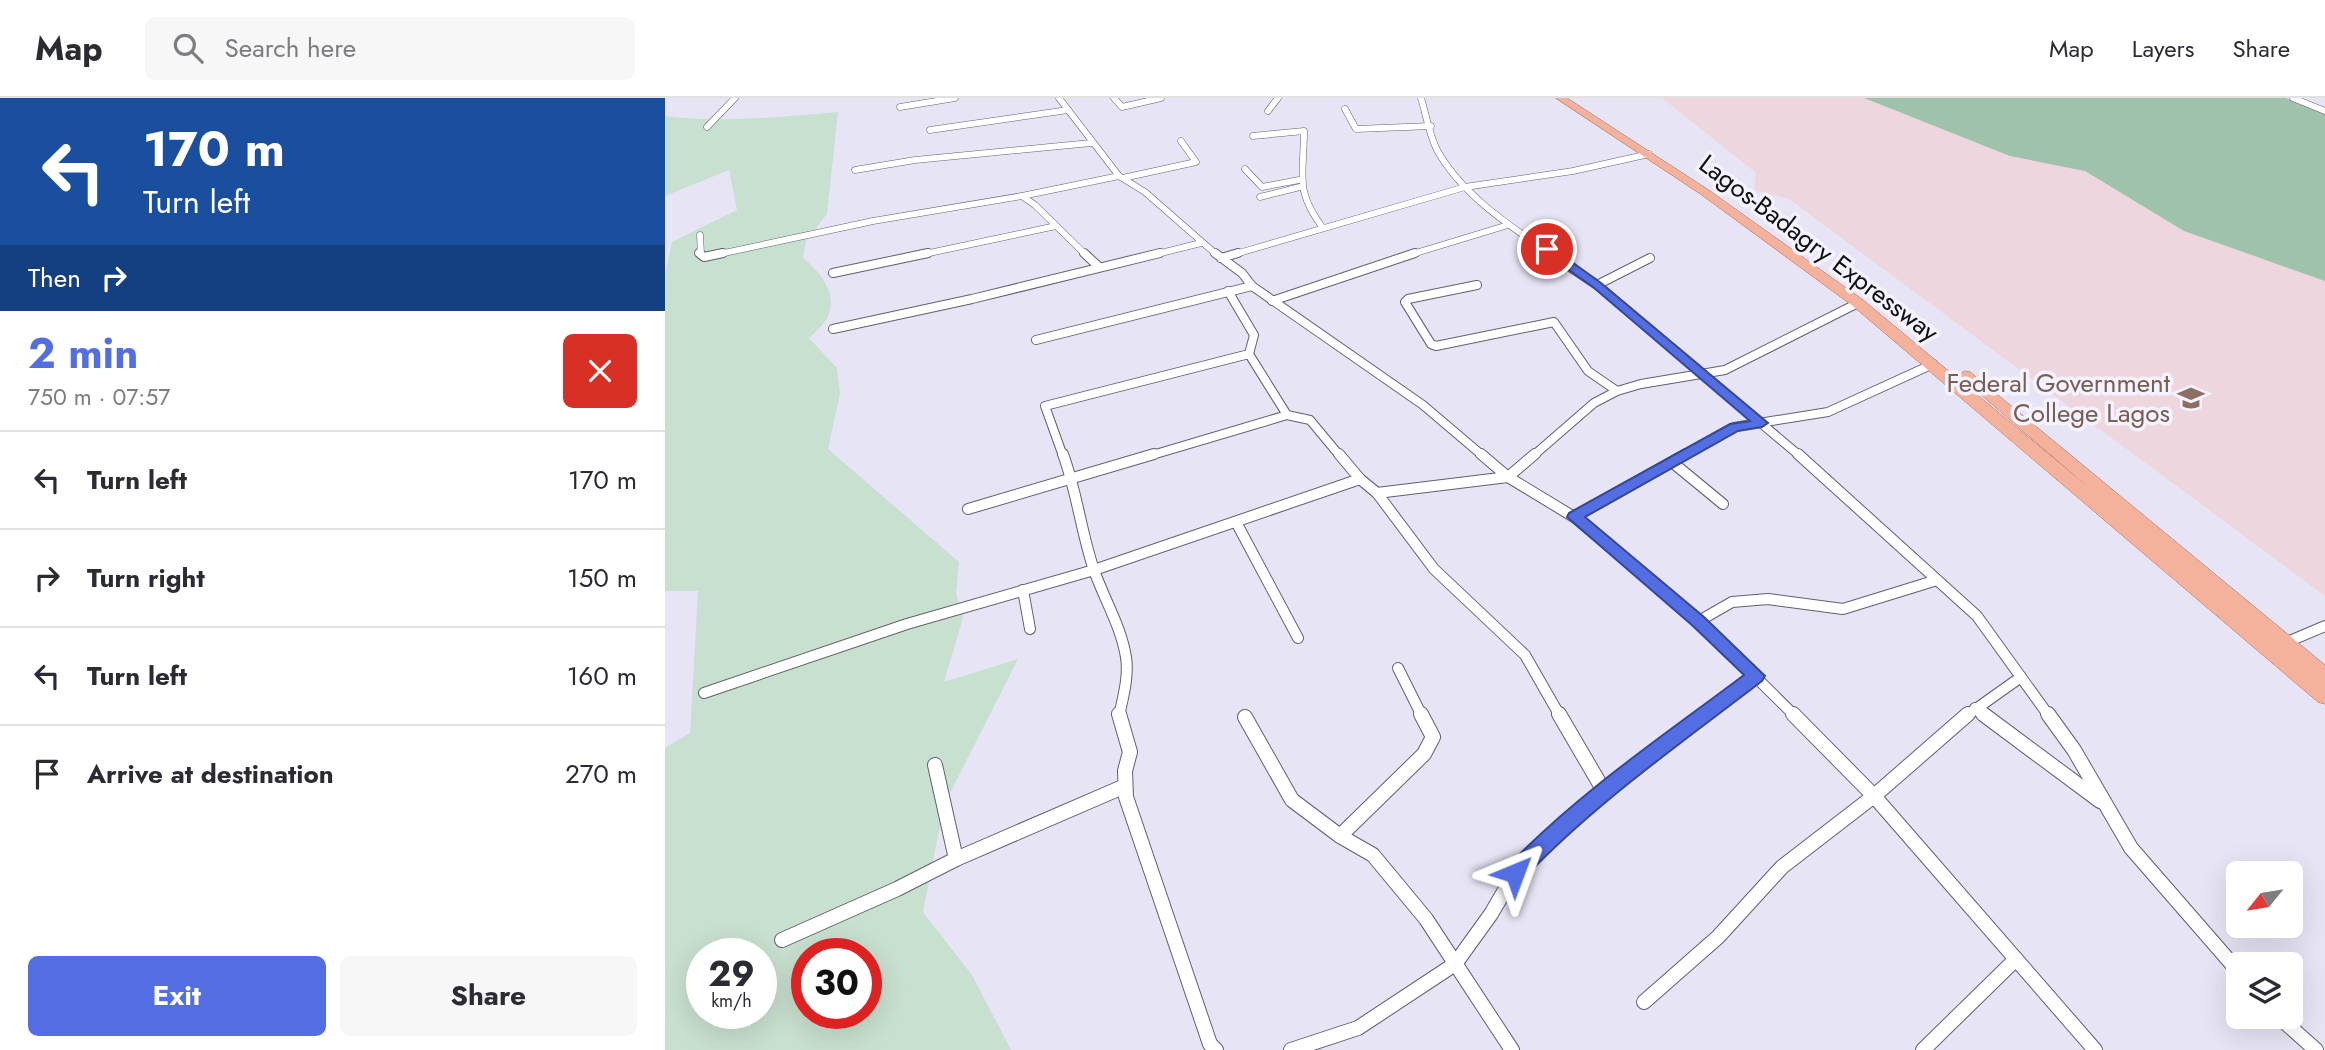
<!DOCTYPE html>
<meta charset="utf-8">
<style>
:root{--surface:#fff;--page:#f7f7f7;--text:#2b2b33;--muted:#7c7c81;--line:#e1e1e2;--accent:#536ee3}
body{margin:0;font-family:Jost,sans-serif;background:var(--page);color:var(--text);height:100vh;display:flex;flex-direction:column;font-size:26px;white-space:nowrap}
*{box-sizing:border-box;margin:0}
p{font-size:23px;color:var(--muted)}
.icon{flex:none;width:38px;height:38px;fill:none;stroke:currentColor;stroke-width:2;stroke-linecap:round;stroke-linejoin:round}
.map{position:relative;flex:1;overflow:hidden}
.sheet{display:flex;flex-direction:column;background:var(--surface);width:665px}
.sheet>*{flex:none}
.banner{background:#1a4fa0;color:#fff;overflow:hidden}
.needle{width:46px;rotate:240deg}
.fabs{position:absolute;left:1561px;top:763px;display:grid;gap:14px}
.fabs a{display:grid;place-items:center;width:77px;height:77px;border-radius:10px;background:var(--surface);box-shadow:0 7px 28px #0002;font-size:35px}
.speed{position:absolute;left:21px;top:840px;display:flex;gap:14px;font-size:35px;font-weight:700;text-align:center}
.speed>*{display:grid;place-content:center;width:91px;height:91px;border-radius:50%;background:var(--surface);box-shadow:0 7px 28px #0002;line-height:1}
.speed small{font-size:18px;font-weight:400}
.speed .limit{border:10px solid #d22;background:#fff;color:#111}
.pin{position:absolute;display:grid;place-items:center;width:60px;height:60px;color:#fff;margin:-30px;border:4px solid #fff;border-radius:50%;box-shadow:0 2px 7px #0007}
.me{position:absolute;width:77px;margin:-38px;rotate:44deg;stroke-linejoin:round;filter:drop-shadow(0 0 5px #0008)}
.turn{display:flex;align-items:center;gap:24px;height:147px;padding:0 28px;font-size:32px}
.turn .icon{width:91px;height:91px;stroke-width:2.5}
.turn b{display:block;font-size:49px;line-height:60px}
.then{display:flex;align-items:center;height:66px;padding:0 28px;background:#0003;gap:14px;font-size:26px}
.round{display:grid;place-items:center;flex:none;width:74px;height:74px;border-radius:10px;background:var(--page)}
.summary{display:flex;align-items:center;justify-content:space-between;height:119px;padding:0 28px}
h1{font-size:42px;font-weight:700;line-height:52px;color:var(--accent)}
.primary-button{display:flex;gap:14px;margin-top:auto;padding:14px 28px}
.primary-button a{flex:1;height:80px;border-radius:10px;background:var(--accent);color:#fff;font-size:28px;font-weight:700;line-height:80px;text-align:center}
.primary-button a+a{background:var(--page);color:var(--text)}
ul{padding:0;list-style:none}
li{display:flex;align-items:center;gap:21px;height:98px;padding:0 28px;border-top:2px solid var(--line)}
li div{flex:1}
li b{display:block;font-size:26px}
li em{font-style:normal}
header{display:flex;align-items:center;gap:42px;box-sizing:border-box;height:98px;padding:0 35px;background:var(--surface);border-bottom:2px solid var(--line)}
header strong{font-size:33px}
nav{display:flex;gap:38px;margin-inline-start:auto;font-size:24px}
.search{width:490px;height:63px;background:var(--page);display:flex;align-items:center;gap:18px;box-sizing:border-box;padding:0 24px;border-radius:10px;color:var(--muted);font-size:26px}
main{display:flex;flex:1;min-height:0}
.map>svg:first-child{display:block}
.education{fill:#eed6df}
.green{fill:#c8e0d0;fill-rule:evenodd}
.forest{fill:#9fc2ac}
.lines{fill:none;stroke-linecap:round;stroke-linejoin:round}
.minor-far3-casing{stroke:#61606d;stroke-width:7}
.minor-far2-casing{stroke:#61606d;stroke-width:10}
.minor-far1-casing{stroke:#61606d;stroke-width:12}
.minor-casing{stroke:#61606d;stroke-width:16}
.trunk-casing{stroke:#a26c5c;stroke-width:1}
.minor-far3{stroke:#fff;stroke-width:6}
.minor-far2{stroke:#fff;stroke-width:8}
.minor-far1{stroke:#fff;stroke-width:10}
.minor{stroke:#fff;stroke-width:14}
.trunk{fill:#f4b29c;fill-rule:evenodd}
.route{fill:#536ee3;stroke:#364894;stroke-width:2}
.labels{text-anchor:middle;dominant-baseline:central;stroke-width:7;stroke-linejoin:round;paint-order:stroke}
.street-label{font-size:26px;fill:#0f0f14;stroke:#f4f3fd}
.education-label{font-size:26px;fill:#785e54;stroke:#f4f3fd;text-anchor:end}
</style>
<header>
<strong>Map</strong>
<div class="search"><svg class="icon" aria-label="search" viewBox="0 0 24 24"><circle cx="10" cy="10" r="6"/><path d="M15 15l6 6"/></svg>Search here</div>
<nav><a>Map</a><a>Layers</a><a>Share</a></nav>
</header>
<main>
<section class="sheet">
<div class="banner">
<div class="turn"><svg class="icon" aria-label="left" viewBox="0 0 24 24"><path d="M17 20v-9H6M10 6l-5 5 5 5"/></svg><div><b>170 m</b>Turn left</div></div>
<div class="then">Then<svg class="icon" aria-label="right" viewBox="0 0 24 24"><path d="M7 20v-9h11M14 6l5 5-5 5"/></svg></div>
</div>
<div class="summary"><div><h1>2 min</h1><p>750 m · 07:57</p></div><a class="round" style="background:#d93025;color:#fff"><svg class="icon" aria-label="close" viewBox="0 0 24 24"><path d="M6 6l12 12M18 6L6 18"/></svg></a></div>
<ul>
<li><svg class="icon" aria-label="left" viewBox="0 0 24 24"><path d="M17 20v-9H6M10 6l-5 5 5 5"/></svg><div><b>Turn left</b></div><em>170 m</em></li>
<li><svg class="icon" aria-label="right" viewBox="0 0 24 24"><path d="M7 20v-9h11M14 6l5 5-5 5"/></svg><div><b>Turn right</b></div><em>150 m</em></li>
<li><svg class="icon" aria-label="left" viewBox="0 0 24 24"><path d="M17 20v-9H6M10 6l-5 5 5 5"/></svg><div><b>Turn left</b></div><em>160 m</em></li>
<li><svg class="icon" aria-label="arrive" viewBox="0 0 24 24"><path d="M6 21V4h12l-3 4 3 4H6"/></svg><div><b>Arrive at destination</b></div><em>270 m</em></li>
</ul>
<div class="primary-button"><a>Exit</a><a>Share</a></div>
</section>
<div class="map">
<svg width="1660" height="952" viewBox="0 0 1660 952">
<rect width="100%" height="100%" fill="#e7e5f5"/>
<path class="education" d="M997 0H1621L1660 16V498L1124 101 1089 92 1091 75Z"/>
<path class="green" d="M173 14 162 116 141 143 138 160C155 174 173 195 163 218 160 226 150 234 144 240L172 270 175 296 163 351 294 464 291 495 298 520 279 584 353 561 279 707 258 814 307 877 346 952H0V650L25 635 33 493H0V177L7 144 72 112 64 72 0 98V18C57 25 116 19 173 14ZM37 856H96V915H37ZM142 856H201V915H142Z"/>
<path class="forest" d="M1199 0H1621L1660 16V183L1519 133 1420 73 1345 58Z"/>
<g class="lines">
<g class="minor-far3-casing">
<g id="minor-far3">
<path d="M394 0 454 78 480 94 552 157"/>
<path d="M449 0 457 9 496 0"/>
<path d="M756 0C761 16 764 36 772 52 797 97 845 128 887 157"/>
<path d="M1628 0 1660 13"/>
<path d="M235 9 290 0"/>
<path d="M680 11 691 31 766 28"/>
<path d="M603 13 613 0"/>
<path d="M42 29 70 0"/>
<path d="M265 32 403 12"/>
<path d="M588 38 639 33C639 77 629 92 658 130"/>
<path d="M580 71 597 89 634 82"/>
<path d="M190 72 250 62 426 45"/>
<path d="M458 80 531 64 516 43"/>
<path d="M357 98 370 107 421 157"/>
<path d="M595 99 635 89"/>
<path d="M35 137 36 157"/>
<path d="M50 157 208 123 357 98 454 78"/>
<path d="M255 157 391 128"/>
<path d="M488 157 536 145"/>
<path d="M567 157 800 89 908 73 984 56"/>
<path d="M744 157 843 127"/>
</g>
</g>
<g class="minor-far2-casing">
<g id="minor-far2">
<path d="M34 155 39 159 58 155"/>
<path d="M419 155 433 168"/>
<path d="M550 155 577 175 587 188 758 307 818 358"/>
<path d="M884 155 932 187 1135 358"/>
<path d="M556 160 573 155"/>
<path d="M168 175 263 155"/>
<path d="M812 187 743 201 740 204 766 246 771 248 889 224 923 273 952 293"/>
<path d="M932 187 985 160"/>
<path d="M563 193 589 237 584 256 622 317 645 322 675 358"/>
<path d="M607 203 750 155"/>
<path d="M168 231 307 201 495 155"/>
<path d="M371 242 587 188"/>
<path d="M398 358 380 308 584 256"/>
<path d="M484 358 622 317"/>
<path d="M868 358 929 305 952 293 976 286 1060 272 1193 205"/>
<path d="M1018 358 1069 329 1163 314 1268 266"/>
</g>
</g>
<g class="minor-far1-casing">
<g id="minor-far1">
<path d="M398 356C412 394 416 434 429 472 439 501 456 528 461 559 464 579 458 599 454 618"/>
<path d="M674 356 695 381 712 395 769 471 860 557 895 618"/>
<path d="M816 356 843 379 909 419 1034 523 1130 618"/>
<path d="M1133 356 1312 518 1384 618"/>
<path d="M1007 364 1058 406"/>
<path d="M712 395 843 379 870 356"/>
<path d="M303 411 489 356"/>
<path d="M909 419 1021 356"/>
<path d="M571 424 633 540"/>
<path d="M358 492 365 531"/>
<path d="M1034 523 1067 504 1103 501 1178 511 1272 482"/>
<path d="M1620 545 1660 528"/>
<path d="M733 570 757 618"/>
<path d="M39 595 242 526 429 472 695 381"/>
<path d="M1310 610 1320 618"/>
<path d="M1039 618 1091 578"/>
<path d="M1301 618 1356 579"/>
</g>
</g>
<g class="minor-casing">
<g id="minor">
<path d="M454 616 465 654 460 673 461 699 545 946 551 952"/>
<path d="M894 616 939 693"/>
<path d="M1128 616 1209 698 1430 952"/>
<path d="M1318 616 1435 703"/>
<path d="M1383 616 1409 652 1466 750 1573 873"/>
<path d="M580 619 627 702 675 738 708 757 761 821 847 952"/>
<path d="M270 667 291 761 460 688"/>
<path d="M675 738 759 656 768 639 756 616"/>
<path d="M117 842 232 791 291 761"/>
<path d="M979 904 1053 839 1117 769 1209 698 1303 616"/>
<path d="M1614 919 1651 952"/>
<path d="M626 952 693 930 790 866 826 816 850 775 883 741 939 693 1041 616"/>
<path d="M1258 952 1351 861"/>
</g>
</g>
<g class="trunk-casing">
<path id="trunk" d="M891 0H902L1045 93 1198 202 1422 388 1293 277 1300 273 1305 274 1660 567V606L1653 604 1188 208 1037 97Z"/>
</g>
<use href="#minor-far3" class="minor-far3"/>
<use href="#minor-far2" class="minor-far2"/>
<use href="#minor-far1" class="minor-far1"/>
<use href="#minor" class="minor"/>
<use href="#trunk" class="trunk"/>
</g>
<path class="route" d="M878 149H886L936 185 1103 325 1097 329 1073 333 920 419 1039 519 1100 578 1097 583C1015 646 929 706 857 782L850 785 843 782 840 775 843 768C913 695 998 638 1079 577L1028 528 902 419 904 415 1065 326 1085 323 928 189 878 154Z"/>
<defs>
<g id="school-bare" transform="scale(2.1)"><path d="M0-5L7-2L0 1L-7-2ZM-4 1L0 2.5L4 1V4Q0 6-4 4Z" fill="#8d6e63" stroke="#f4f3fd" stroke-width="2.5" paint-order="stroke"/></g>
</defs>
<g fill-rule="evenodd">
<use href="#school-bare" x="1526" y="300"/>
</g>
<g class="labels">
<g class="street-label">
<text transform="translate(1154 150) rotate(37)">Lagos-Badagry Expressway</text>
</g>
<g class="education-label">
<text x="1505" y="285">Federal Government<tspan x="1505" dy="30">College Lagos</tspan></text>
</g>
</g>
</svg>
<div class="fabs">
<a><svg class="needle" viewBox="-14 -14 28 28"><path d="M0-13l5 13h-10z" fill="#e53935"/><path d="M0 13l5-13h-10z" fill="#7c7c81"/></svg></a>
<a><svg class="icon" aria-label="layers" viewBox="0 0 24 24"><path d="M12 4l9 5-9 5-9-5zM3 14l9 5 9-5"/></svg></a>
</div>
<div class="speed"><div>29<small>km/h</small></div><div class="limit">30</div></div>
<div class="pin" style="left:882px;top:151px;background:#d93025"><svg class="icon" aria-label="arrive" viewBox="0 0 24 24"><path d="M6 21V4h12l-3 4 3 4H6"/></svg></div>
<svg class="me" style="left:850px;top:775px" viewBox="-20 -20 40 40"><path d="M0-17L14 15 0 8-14 15z" fill="#536ee3" stroke="#fff" stroke-width="4"/></svg>
</div>
</main>
